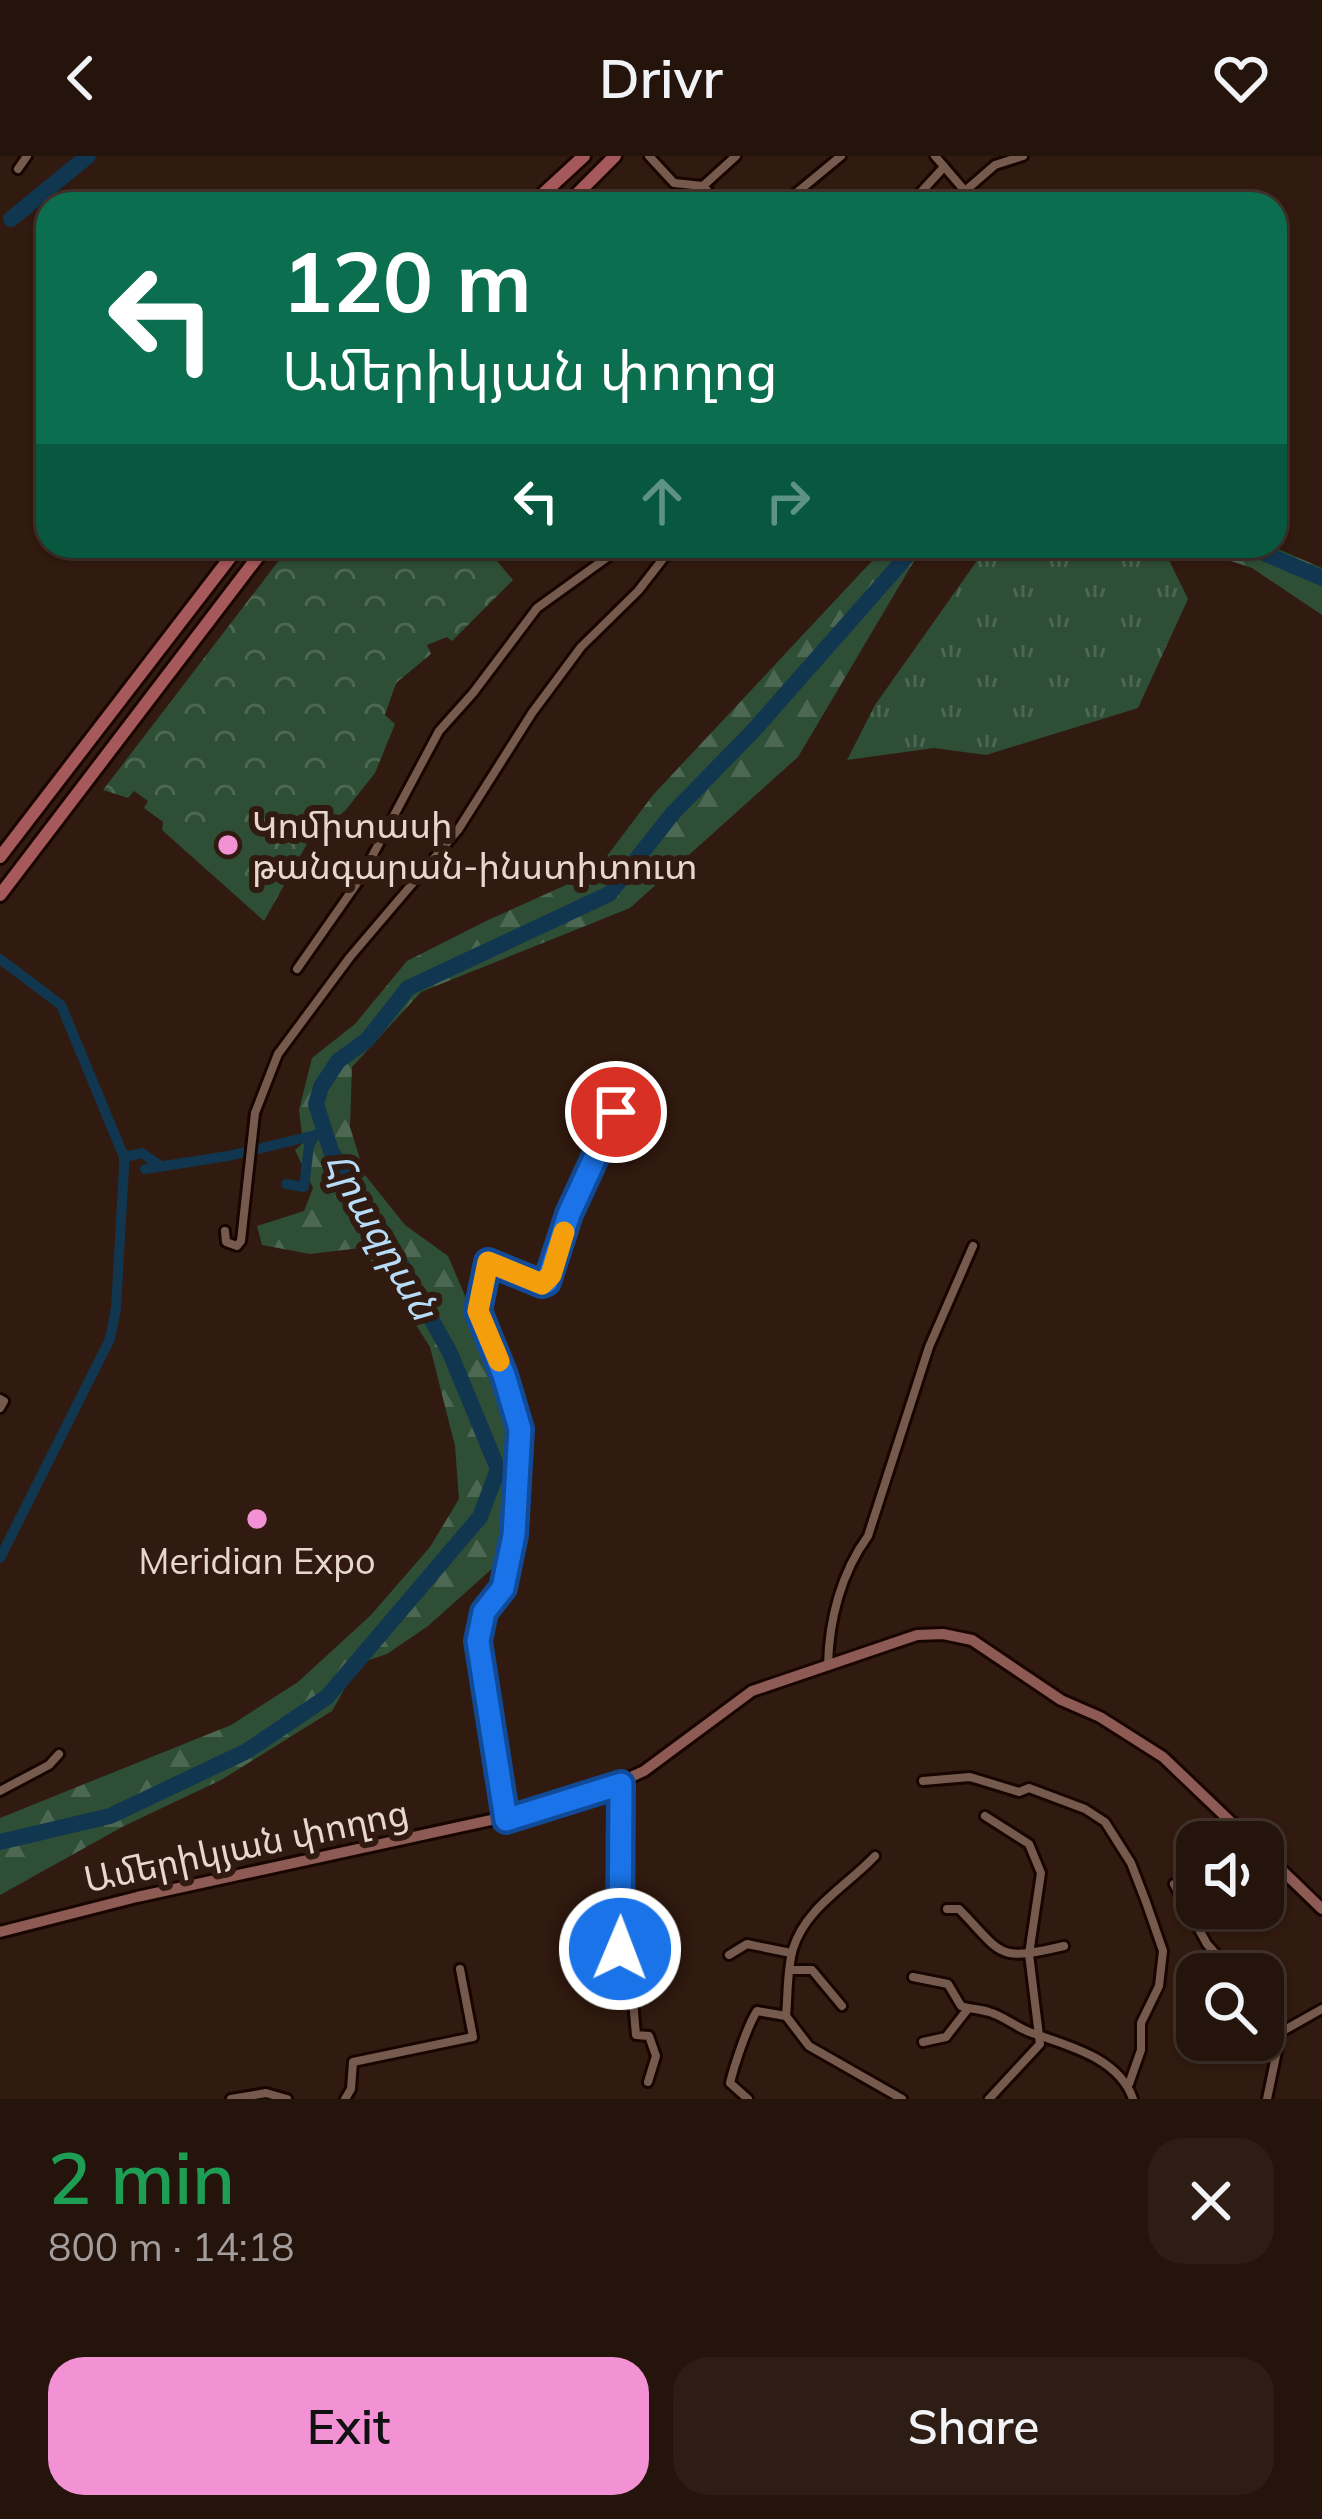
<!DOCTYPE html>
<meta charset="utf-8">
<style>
:root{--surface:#25140b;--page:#2d1d14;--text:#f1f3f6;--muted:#a39e9d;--line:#42332c;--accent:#f391d5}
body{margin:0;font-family:Mulish,"Noto Sans Armenian",sans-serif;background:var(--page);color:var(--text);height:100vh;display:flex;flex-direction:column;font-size:45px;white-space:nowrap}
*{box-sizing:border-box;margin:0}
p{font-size:39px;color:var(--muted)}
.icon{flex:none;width:66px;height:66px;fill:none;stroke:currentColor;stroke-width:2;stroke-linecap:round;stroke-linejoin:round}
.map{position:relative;height:1943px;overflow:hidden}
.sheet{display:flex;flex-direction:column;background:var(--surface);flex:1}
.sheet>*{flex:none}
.guide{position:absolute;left:36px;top:36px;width:1251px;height:366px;border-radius:36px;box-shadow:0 3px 9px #0004,0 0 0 3px var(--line);background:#0b6e4f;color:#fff;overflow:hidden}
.tools{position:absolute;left:1176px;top:1665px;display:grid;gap:24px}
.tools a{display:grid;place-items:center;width:108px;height:108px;border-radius:24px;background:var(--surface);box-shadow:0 3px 9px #0004,0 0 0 3px var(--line);font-size:60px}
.pin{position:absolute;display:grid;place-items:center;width:102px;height:102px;color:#fff;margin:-51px;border:6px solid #fff;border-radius:50%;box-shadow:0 3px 12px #0007}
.me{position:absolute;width:132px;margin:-66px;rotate:1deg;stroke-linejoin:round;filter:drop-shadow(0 0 9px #0008)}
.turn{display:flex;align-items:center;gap:42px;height:252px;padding:0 48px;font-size:54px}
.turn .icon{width:156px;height:156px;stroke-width:2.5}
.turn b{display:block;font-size:84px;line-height:102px}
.lanes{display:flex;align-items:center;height:114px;padding:0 48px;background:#0003;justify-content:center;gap:60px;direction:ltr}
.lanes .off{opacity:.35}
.round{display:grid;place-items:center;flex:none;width:126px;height:126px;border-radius:36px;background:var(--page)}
.summary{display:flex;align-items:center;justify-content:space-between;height:204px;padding:0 48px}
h1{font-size:72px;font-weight:600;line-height:90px;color:#1e9e55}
.button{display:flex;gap:24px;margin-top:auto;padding:24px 48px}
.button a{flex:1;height:138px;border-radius:36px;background:var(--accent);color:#111;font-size:48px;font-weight:600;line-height:138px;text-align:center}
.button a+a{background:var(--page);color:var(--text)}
header{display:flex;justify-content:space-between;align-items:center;height:156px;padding:0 48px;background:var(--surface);font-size:54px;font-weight:600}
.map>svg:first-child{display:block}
.grass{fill:url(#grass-tufts)}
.forest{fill:url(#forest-firs)}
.park{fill:url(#park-crowns)}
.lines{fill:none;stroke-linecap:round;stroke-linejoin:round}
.canal{stroke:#113750;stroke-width:10}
.river{stroke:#113750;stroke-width:16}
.street-casing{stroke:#180500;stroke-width:14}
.secondary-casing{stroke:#180500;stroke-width:16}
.primary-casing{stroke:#180500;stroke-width:18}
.street{stroke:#755a4d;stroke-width:8}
.secondary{stroke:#8d5a54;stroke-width:10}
.primary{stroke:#a6595b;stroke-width:12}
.route-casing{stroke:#114b97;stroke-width:30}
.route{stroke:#1a73e8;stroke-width:21}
.slow{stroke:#f59e0b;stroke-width:21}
.poi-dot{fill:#f391d5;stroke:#311a0f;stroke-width:4.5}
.labels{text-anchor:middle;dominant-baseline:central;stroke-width:12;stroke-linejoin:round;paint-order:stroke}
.poi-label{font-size:36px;fill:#e7d7cf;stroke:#311a0f;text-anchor:start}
.street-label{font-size:36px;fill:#e7d7cf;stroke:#311a0f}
.water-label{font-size:39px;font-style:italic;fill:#b7dcf8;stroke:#311a0f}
</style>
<header><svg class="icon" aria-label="back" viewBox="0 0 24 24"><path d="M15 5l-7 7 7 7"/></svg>Drivr<svg class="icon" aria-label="heart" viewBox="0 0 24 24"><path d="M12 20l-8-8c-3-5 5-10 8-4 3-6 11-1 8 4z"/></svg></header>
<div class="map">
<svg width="1322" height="1943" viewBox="0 0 1322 1943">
<defs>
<pattern id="grass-tufts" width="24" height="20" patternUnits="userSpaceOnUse" patternTransform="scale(3)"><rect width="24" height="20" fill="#2e4e36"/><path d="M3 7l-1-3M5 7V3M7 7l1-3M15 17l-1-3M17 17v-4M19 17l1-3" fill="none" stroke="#4c6752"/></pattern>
<pattern id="forest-firs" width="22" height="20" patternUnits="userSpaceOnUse" patternTransform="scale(3)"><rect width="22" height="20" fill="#2e4e36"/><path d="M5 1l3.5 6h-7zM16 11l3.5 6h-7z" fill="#4c6752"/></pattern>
<pattern id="park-crowns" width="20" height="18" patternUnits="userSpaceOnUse" patternTransform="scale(3)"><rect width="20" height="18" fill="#2e4e36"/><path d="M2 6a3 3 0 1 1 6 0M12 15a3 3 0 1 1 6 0" fill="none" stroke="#4c6752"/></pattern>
</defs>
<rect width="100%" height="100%" fill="#311a0f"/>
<path class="grass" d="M993 390H1141L1165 396 1188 443 1138 552 986 599 934 592 847 604 875 549 986 392Z"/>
<g class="forest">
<path d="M886 390H939L917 400 798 601 630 752 421 836 352 911 350 971 365 1019 405 1069 448 1100 492 1203 509 1261 512 1355 504 1402 428 1470 387 1498 366 1505 349 1525 332 1555 221 1624 124 1670 0 1739V1662L231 1569 298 1526 371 1459 430 1391 459 1343 455 1290 430 1191 390 1128 360 1092 310 1098 262 1089 257 1070 304 1055 313 1032 295 994 303 987 299 954 312 902 355 868 407 805 486 765 595 716 653 639Z"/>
<path d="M1185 390H1271L1322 412V459L1252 412Z"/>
</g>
<path class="park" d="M290 390H510L497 405 513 424 452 485 447 481 427 489 431 498 396 527 385 559 395 568 375 617 345 655 312 679 264 765 162 674 163 666 144 652 148 645 134 635 128 642 103 634Z"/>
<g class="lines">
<g class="canal">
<path d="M0 803 61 849 124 1001V1012L116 1152 110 1183 0 1402"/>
<path d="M124 1001 142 997 158 1008"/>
<path d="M145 1013 228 1000 324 977"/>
<path d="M286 1028 304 1031 309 990 315 979"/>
</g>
<g class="river">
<path d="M11 63 88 0"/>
<path d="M1247 390 1322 422"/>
<path d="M0 1686 110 1660 247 1595 327 1541 480 1361 498 1313 450 1197 390 1088 331 995 316 948 321 931 338 905 367 884 408 832 609 738 673 657 753 575 916 390"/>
</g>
<g class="street-casing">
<g id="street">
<path d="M649 0 674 27 703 30 736 0"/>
<path d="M935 0 965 35"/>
<path d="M18 13 27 0"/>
<path d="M703 30 719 48"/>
<path d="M965 35 995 9 1023 0"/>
<path d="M783 48 841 0"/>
<path d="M910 48 944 11"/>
<path d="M963 48 965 35"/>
<path d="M297 813 360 723 439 575 473 537 537 452 623 390"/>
<path d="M225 1075 226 1086 237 1090 241 1085 255 957 278 898 350 801 458 674 532 557 581 491 638 435 673 390"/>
<path d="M0 1243 4 1245 0 1252"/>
<path d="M828 1509C829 1464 841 1417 868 1380L929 1191 973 1090"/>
<path d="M923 1625 970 1621 1019 1636 1029 1632 1085 1653 1105 1666 1131 1707 1146 1746 1163 1795 1159 1830 1141 1867V1894L1129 1928"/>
<path d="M621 1628 620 1793 622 1814 631 1822 636 1879 649 1880 656 1900 648 1926"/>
<path d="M0 1635 49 1609 59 1598"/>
<path d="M985 1660 1029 1688 1041 1717 1029 1798 1040 1888 989 1943"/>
<path d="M506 1662 478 1485 485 1456 503 1432 514 1379 520 1273 479 1155 488 1106 541 1128 547 1126 569 1057 616 957"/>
<path d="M875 1700C848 1729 805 1752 793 1793 787 1812 788 1839 786 1860L809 1890 902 1943"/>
<path d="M1174 1728 1207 1788 1234 1818"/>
<path d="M947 1753H959C1004 1799 995 1806 1064 1790"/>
<path d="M729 1799 747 1788 791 1797"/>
<path d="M792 1814H812L842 1850"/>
<path d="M913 1821 948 1828 961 1850C970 1853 979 1853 989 1856 1004 1860 1017 1872 1032 1877 1069 1890 1119 1902 1133 1943"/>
<path d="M1263 1861 1281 1876"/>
<path d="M923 1886 946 1881 967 1854"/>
<path d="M231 1943 266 1937 287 1943"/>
<path d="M345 1943 351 1933 353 1906 473 1881 460 1813"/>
<path d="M748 1943 730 1927C734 1910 748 1868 757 1855L786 1860"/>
<path d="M1267 1943 1281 1876 1322 1853"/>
</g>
</g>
<g class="secondary-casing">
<g id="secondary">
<path d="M1263 1696 1322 1753"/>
<path d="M0 1776 137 1741 578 1645 644 1615 752 1535 917 1479 943 1478 972 1484 1061 1544 1100 1561 1163 1601 1252 1686"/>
</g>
</g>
<g class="primary-casing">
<g id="primary">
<path d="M532 48 584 0"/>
<path d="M567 48 615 0"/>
<path d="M0 701 239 390"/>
<path d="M0 739 266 390"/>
</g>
</g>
<use href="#street" class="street"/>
<use href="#secondary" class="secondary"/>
<use href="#primary" class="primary"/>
</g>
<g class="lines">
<g class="route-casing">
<path id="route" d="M616 956 569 1058 547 1126 542 1128 488 1106 478 1155 504 1219 520 1273 514 1379 503 1432 484 1456 478 1485 506 1664 621 1628 620 1793"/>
</g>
<use href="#route" class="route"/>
<path class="slow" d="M499 1205 478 1155 488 1106 542 1128 551 1119 564 1076"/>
</g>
<g class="poi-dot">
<circle cx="228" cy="689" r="12"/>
<circle cx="257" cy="1363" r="12"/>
</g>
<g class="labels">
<g class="poi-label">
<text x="252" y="668">Կոմիտասի<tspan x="252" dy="41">թանգարան-ինստիտուտ</tspan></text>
<text x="257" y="1404" text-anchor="middle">Meridian Expo</text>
</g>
<g class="street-label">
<text transform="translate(246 1689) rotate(-12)">Ամերիկյան փողոց</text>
</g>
<g class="water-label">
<text transform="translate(382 1079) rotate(60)">Հրազդան</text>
</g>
</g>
</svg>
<div class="tools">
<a><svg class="icon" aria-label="sound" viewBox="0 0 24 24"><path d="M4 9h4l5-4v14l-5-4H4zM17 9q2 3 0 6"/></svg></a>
<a><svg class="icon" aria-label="search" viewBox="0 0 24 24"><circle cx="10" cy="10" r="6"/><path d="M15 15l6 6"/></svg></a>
</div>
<div class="pin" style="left:616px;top:956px;background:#d93025"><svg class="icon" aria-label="arrive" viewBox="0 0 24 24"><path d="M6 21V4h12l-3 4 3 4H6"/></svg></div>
<svg class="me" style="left:620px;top:1793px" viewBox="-20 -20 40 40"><circle r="17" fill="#1a73e8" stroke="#fff" stroke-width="3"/><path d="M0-11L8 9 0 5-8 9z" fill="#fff"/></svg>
<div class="guide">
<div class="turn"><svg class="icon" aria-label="left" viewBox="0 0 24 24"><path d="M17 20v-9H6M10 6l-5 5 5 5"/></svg><div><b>120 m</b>Ամերիկյան փողոց</div></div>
<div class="lanes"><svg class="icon" aria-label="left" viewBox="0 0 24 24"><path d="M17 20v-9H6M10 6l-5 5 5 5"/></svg><svg class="icon off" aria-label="ahead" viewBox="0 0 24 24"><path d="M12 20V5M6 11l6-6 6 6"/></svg><svg class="icon off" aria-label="right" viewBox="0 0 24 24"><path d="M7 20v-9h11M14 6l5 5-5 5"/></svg></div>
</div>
</div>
<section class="sheet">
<div class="summary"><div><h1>2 min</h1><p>800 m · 14:18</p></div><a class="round"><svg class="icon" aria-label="close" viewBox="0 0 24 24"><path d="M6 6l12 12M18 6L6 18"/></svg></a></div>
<div class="button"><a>Exit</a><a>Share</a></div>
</section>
